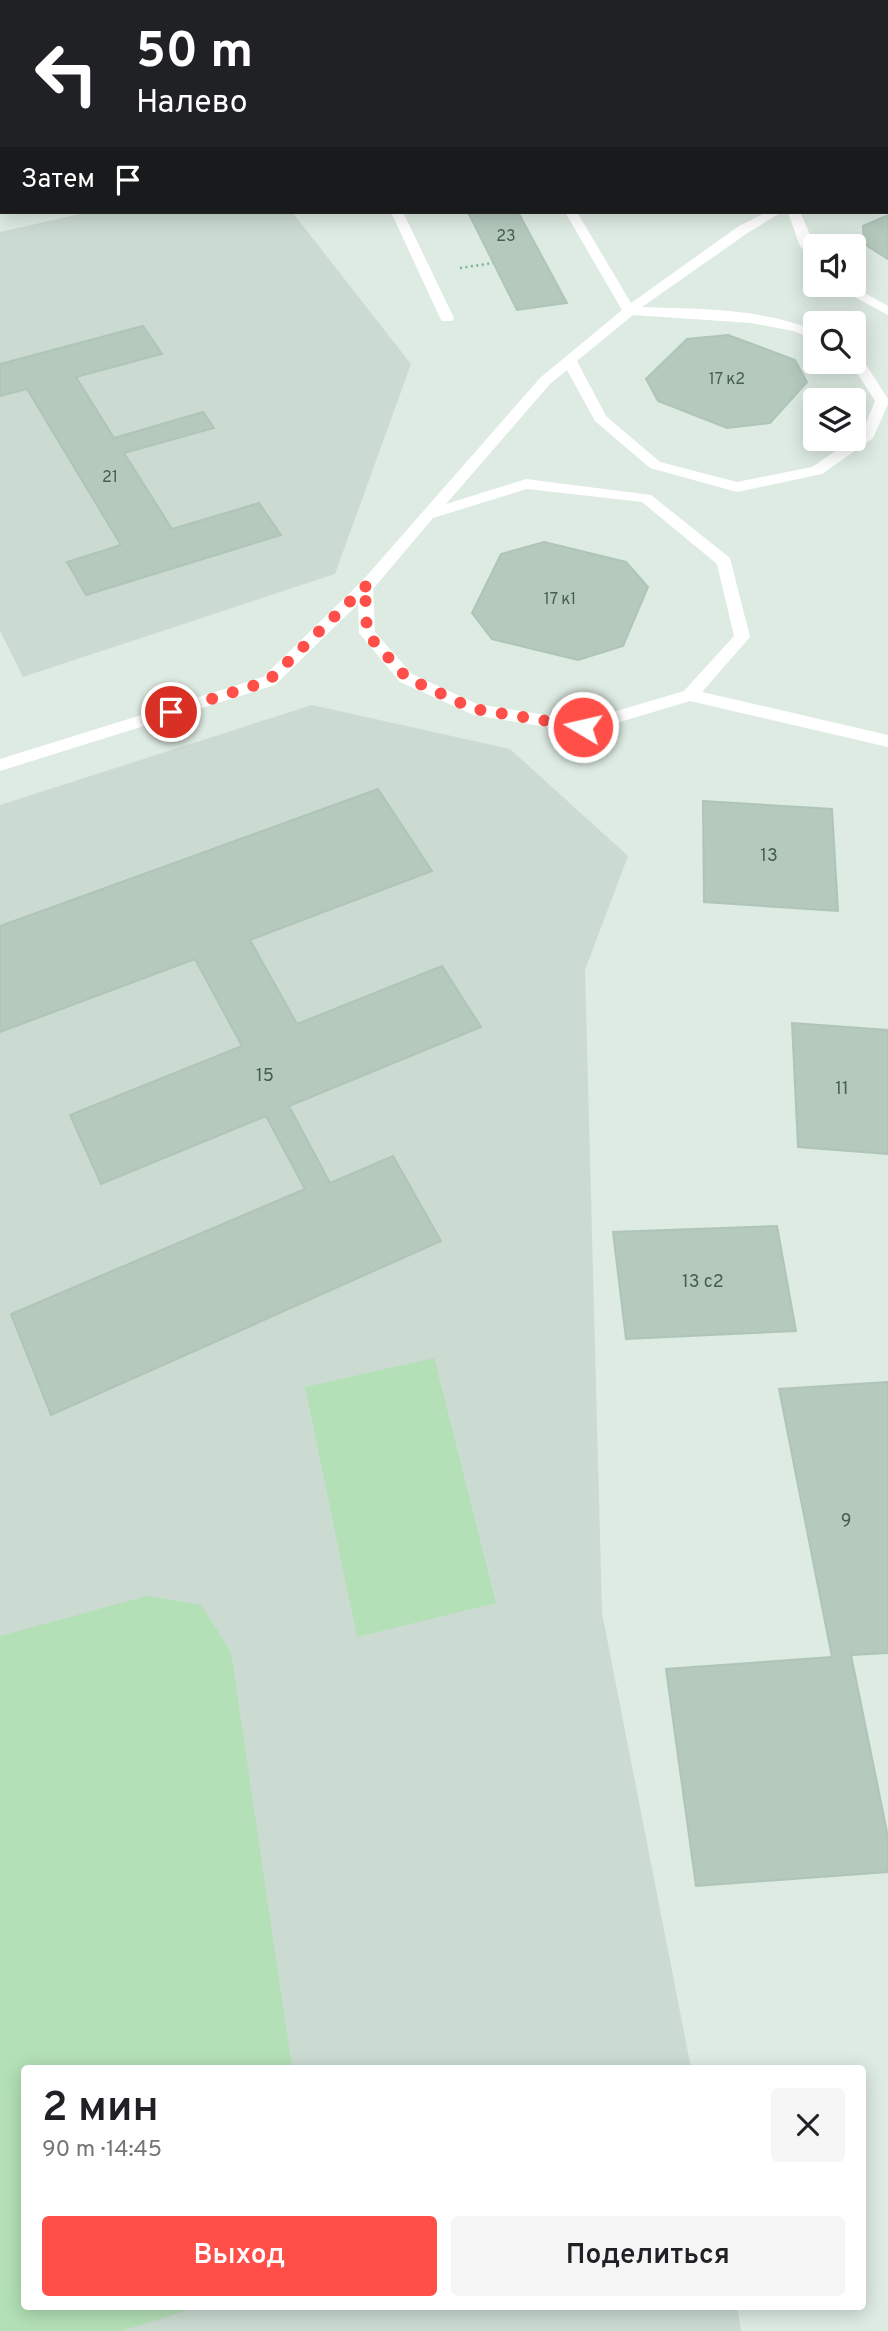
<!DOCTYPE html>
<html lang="ru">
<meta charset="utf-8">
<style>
:root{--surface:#fff;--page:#f6f6f6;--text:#202124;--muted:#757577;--accent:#ff4f48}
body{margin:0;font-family:Overpass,sans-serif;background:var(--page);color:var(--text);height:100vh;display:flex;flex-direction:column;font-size:26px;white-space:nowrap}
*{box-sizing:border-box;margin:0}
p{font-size:23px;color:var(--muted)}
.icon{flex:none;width:38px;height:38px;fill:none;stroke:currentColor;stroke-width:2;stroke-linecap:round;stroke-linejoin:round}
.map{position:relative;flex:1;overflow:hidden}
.drawer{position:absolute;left:21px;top:2065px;width:845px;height:245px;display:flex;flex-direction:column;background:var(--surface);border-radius:7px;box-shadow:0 4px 18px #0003}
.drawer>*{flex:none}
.banner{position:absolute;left:0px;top:0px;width:889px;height:214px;box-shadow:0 4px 18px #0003;background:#202124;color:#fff;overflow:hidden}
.fabs{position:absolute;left:803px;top:234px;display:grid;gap:14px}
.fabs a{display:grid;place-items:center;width:63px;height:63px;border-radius:7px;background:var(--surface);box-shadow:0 4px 18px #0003;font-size:35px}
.pin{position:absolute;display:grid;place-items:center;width:60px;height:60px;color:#fff;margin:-30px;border:4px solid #fff;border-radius:50%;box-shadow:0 2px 7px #0007}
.me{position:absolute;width:77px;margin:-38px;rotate:279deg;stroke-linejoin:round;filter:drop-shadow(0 0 5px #0008)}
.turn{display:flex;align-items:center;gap:24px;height:147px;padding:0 21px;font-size:32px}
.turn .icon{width:91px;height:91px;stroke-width:2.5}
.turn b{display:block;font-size:49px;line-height:60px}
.then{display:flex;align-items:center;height:66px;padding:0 21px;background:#0003;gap:14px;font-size:26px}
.round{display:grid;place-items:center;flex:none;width:74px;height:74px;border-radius:7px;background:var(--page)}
.headline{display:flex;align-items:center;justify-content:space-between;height:119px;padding:0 21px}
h1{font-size:42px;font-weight:600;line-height:52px}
.action{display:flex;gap:14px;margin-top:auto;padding:14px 21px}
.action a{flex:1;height:80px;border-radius:7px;background:var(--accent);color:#fff;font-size:28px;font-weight:600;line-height:80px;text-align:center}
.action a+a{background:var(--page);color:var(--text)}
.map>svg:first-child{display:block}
.built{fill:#cbdbd1}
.green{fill:#b3e0b6}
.building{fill:#b5c9bd;stroke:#afc5b8;stroke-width:2}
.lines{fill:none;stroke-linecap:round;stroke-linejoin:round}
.path{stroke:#7ab395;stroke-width:2.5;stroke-dasharray:2 3.5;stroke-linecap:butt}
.minor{fill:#fff;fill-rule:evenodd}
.route{stroke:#ff4f48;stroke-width:12;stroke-dasharray:0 21.6}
.labels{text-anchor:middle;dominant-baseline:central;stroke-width:7;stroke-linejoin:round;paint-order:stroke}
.far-number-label{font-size:16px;fill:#436052}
.number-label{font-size:18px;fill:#436052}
</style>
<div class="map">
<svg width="888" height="2331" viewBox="0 0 888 2331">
<rect width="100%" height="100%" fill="#ddebe2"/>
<g class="built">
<path d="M89 212H292L411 364 335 574 23 677 0 631V232Z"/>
<path d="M312 705 510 749 628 856 585 970 602 1613 691 2068H24V2306H737L741 2331H0V805Z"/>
</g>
<g class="green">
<path d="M434 1358 496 1603 357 1637 305 1387Z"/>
<path d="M147 1596 201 1605 231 1652 292 2068H24V2306L198 2307 121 2331H0V1636Z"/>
</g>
<g class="building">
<path d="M766 0H828L831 2H769Z"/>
<path d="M468 212H518L567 303 517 310Z"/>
<path d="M888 215V259L864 244 863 226Z"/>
<path d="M143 326 162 354 76 377 114 438 203 412 214 428 124 453 172 529 259 503 281 535 86 595 67 562 121 545 27 389 0 396V364Z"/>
<path d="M728 335 795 360 807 382 770 423 727 428 658 401 646 379 687 339Z"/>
<path d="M544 542 626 562 648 587 623 646 578 660 492 639 472 613 501 554Z"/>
<path d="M378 789 432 871 250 940 297 1024 442 966 481 1027 289 1106 330 1183 393 1156 441 1241 51 1415 11 1314 305 1189 266 1116 101 1184 70 1115 242 1046 195 959 0 1032V926Z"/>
<path d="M703 801 832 809 838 911 704 902Z"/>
<path d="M792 1023 888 1030V1154L798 1147Z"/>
<path d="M777 1226 796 1331 626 1339 613 1232Z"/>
<path d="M888 1382V1653L851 1655 888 1837V1872L696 1886 666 1669 832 1657 779 1389Z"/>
</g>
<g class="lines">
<path class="path" d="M460 268 493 263"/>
<g class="minor">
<path d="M442 0H599L441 2Z"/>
<path d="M704 0H716L717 2H705Z"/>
<rect x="0" y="4" width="2" height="6"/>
<rect x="887" y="119" width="1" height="8"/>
<rect x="0" y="154" width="2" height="8"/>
<rect x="887" y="159" width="1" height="8"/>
<path d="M391 212H403L454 318 452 321H442L440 318Z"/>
<path d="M565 212H577L631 303 739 226 767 212H782L749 232 642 307C699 309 762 308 816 331V340L793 331 751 323 633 315 577 361 606 416 660 462 737 482 812 467 862 433 875 401 850 362H854V353L861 357 888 399V404L873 438 822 474 737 492 650 468 595 421 567 370 550 384 446 504 526 479 651 495 730 558 750 637 702 692 888 735V747L690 701 583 733 474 715 400 682 359 633 358 604 275 685 0 771V759L263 677 363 580 540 378 622 310ZM527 489 642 502 717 564 734 636 684 691 583 721 477 704 412 674 375 632 373 589 433 518Z"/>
<path d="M788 212H800L816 248V263L811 262 799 244Z"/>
<path d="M832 285H850L888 306V315Z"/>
</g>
</g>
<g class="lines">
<path class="route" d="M171 712 268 681 368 584 365 588 367 634 407 678 474 709 583 727"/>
</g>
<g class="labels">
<g class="far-number-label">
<text x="506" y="237">23</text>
<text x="727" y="380">17 к2</text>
<text x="110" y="478">21</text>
<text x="560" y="600">17 к1</text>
</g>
<g class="number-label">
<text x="769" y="856">13</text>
<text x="265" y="1076">15</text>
<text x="842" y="1089">11</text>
<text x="703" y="1282">13 с2</text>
<text x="846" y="1521">9</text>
</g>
</g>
</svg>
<div class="fabs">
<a><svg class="icon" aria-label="sound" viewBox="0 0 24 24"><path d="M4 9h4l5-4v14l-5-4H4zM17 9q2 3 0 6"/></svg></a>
<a><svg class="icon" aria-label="search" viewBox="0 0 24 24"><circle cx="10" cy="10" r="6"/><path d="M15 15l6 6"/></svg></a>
<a><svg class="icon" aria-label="layers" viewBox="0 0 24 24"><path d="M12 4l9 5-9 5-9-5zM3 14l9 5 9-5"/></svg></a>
</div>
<div class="pin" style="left:171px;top:712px;background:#d93025"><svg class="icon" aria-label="arrive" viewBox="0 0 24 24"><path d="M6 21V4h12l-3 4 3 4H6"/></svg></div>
<svg class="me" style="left:583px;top:727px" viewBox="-20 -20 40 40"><circle r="17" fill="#ff4f48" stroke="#fff" stroke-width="3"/><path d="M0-11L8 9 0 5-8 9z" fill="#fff"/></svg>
<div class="banner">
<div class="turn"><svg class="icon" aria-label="left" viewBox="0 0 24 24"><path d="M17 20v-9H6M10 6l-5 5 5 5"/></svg><div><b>50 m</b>Налево</div></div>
<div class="then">Затем<svg class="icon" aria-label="arrive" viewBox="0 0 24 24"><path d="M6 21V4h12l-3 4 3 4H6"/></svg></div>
</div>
<section class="drawer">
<div class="headline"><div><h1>2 мин</h1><p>90 m · 14:45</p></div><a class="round"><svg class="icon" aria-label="close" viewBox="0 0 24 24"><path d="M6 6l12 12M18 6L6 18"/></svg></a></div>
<div class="action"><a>Выход</a><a>Поделиться</a></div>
</section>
</div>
